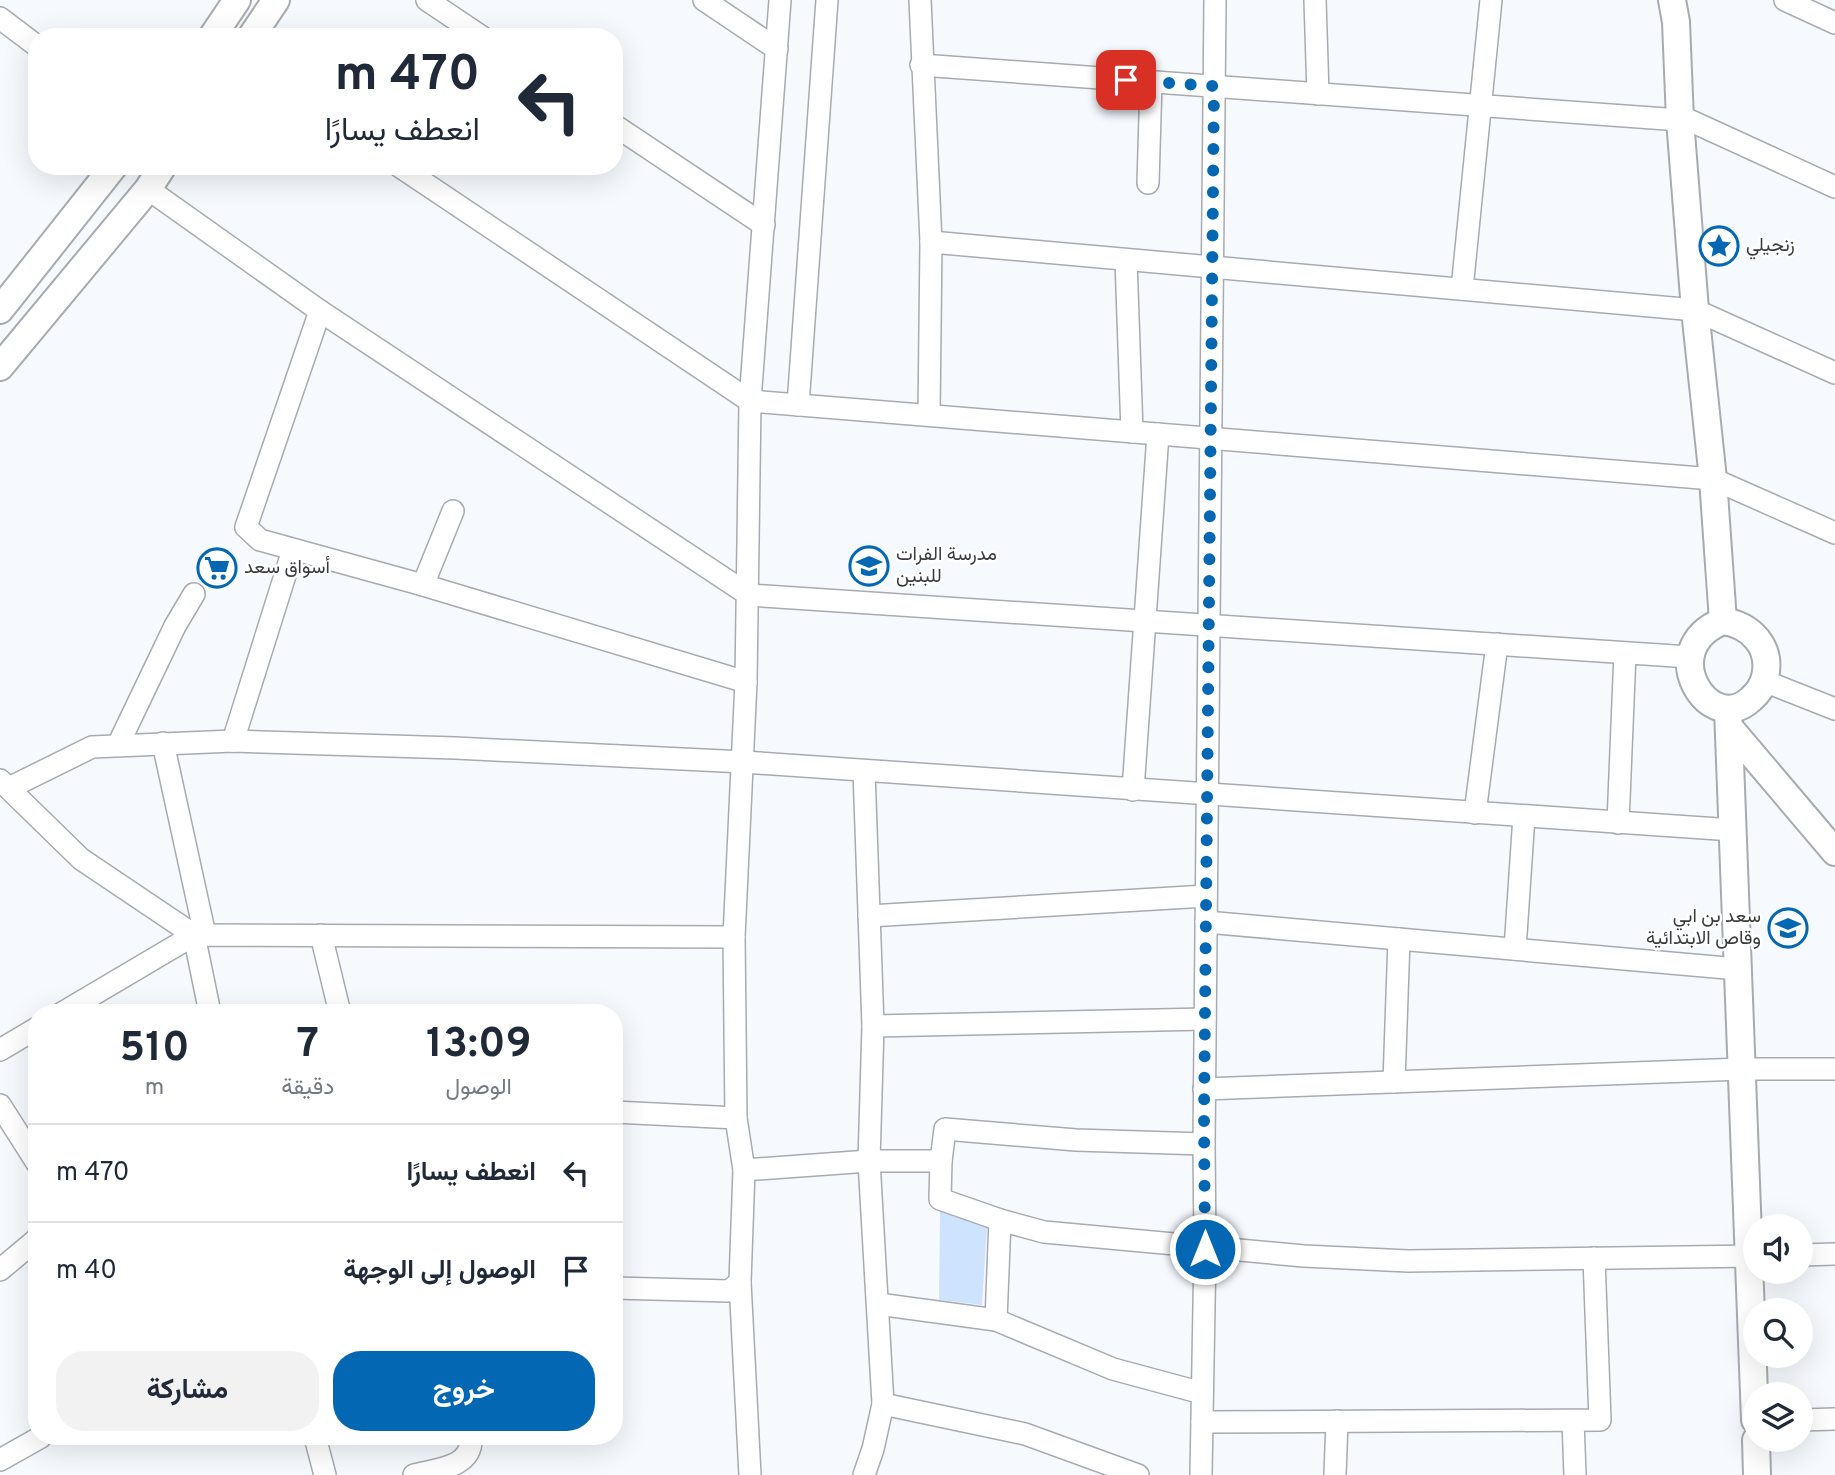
<!DOCTYPE html>
<html lang="ar">
<meta charset="utf-8">
<style>
:root{--surface:#fff;--page:#f2f2f3;--text:#1f2937;--muted:#747a83;--line:#e0e1e3;--accent:#0367b3}
body{margin:0;font-family:Overpass,Vazirmatn,sans-serif;background:var(--page);color:var(--text);direction:rtl;height:100vh;display:flex;flex-direction:column;font-size:26px;white-space:nowrap}
*{box-sizing:border-box;margin:0}
p{font-size:23px;color:var(--muted)}
.icon{flex:none;width:38px;height:38px;fill:none;stroke:currentColor;stroke-width:2;stroke-linecap:round;stroke-linejoin:round}
.map{position:relative;flex:1;overflow:hidden;direction:ltr}
.sheet{position:absolute;left:28px;top:1004px;width:595px;height:441px;display:flex;flex-direction:column;background:var(--surface);border-radius:28px;box-shadow:0 7px 28px #0002;direction:rtl}
.sheet>*{flex:none}
.guide{position:absolute;left:28px;top:28px;width:595px;height:147px;border-radius:28px;box-shadow:0 7px 28px #0002;direction:rtl;background:#fff;color:var(--text);overflow:hidden}
.buttons{position:absolute;left:1743px;top:1214px;display:grid;gap:14px}
.buttons a{display:grid;place-items:center;width:70px;height:70px;border-radius:50%;background:var(--surface);box-shadow:0 7px 28px #0002;font-size:35px}
.pin{position:absolute;display:grid;place-items:center;width:60px;height:60px;color:#fff;margin:-30px;border-radius:14px;box-shadow:0 4px 10px #0006}
.me{position:absolute;width:77px;margin:-38px;rotate:0deg;stroke-linejoin:round;filter:drop-shadow(0 0 5px #0008)}
.turn{display:flex;align-items:center;gap:24px;height:147px;padding:0 28px;font-size:32px}
.turn .icon{width:91px;height:91px;stroke-width:2.5}
.turn b{display:block;font-size:49px;line-height:60px}
.eta{display:flex;justify-content:space-evenly;align-items:center;height:119px;text-align:center}
.eta b{font-size:42px;font-weight:700;line-height:49px}
.action{display:flex;gap:14px;margin-top:auto;padding:14px 28px}
.action a{flex:1;height:80px;border-radius:28px;background:var(--accent);color:#fff;font-size:28px;font-weight:700;line-height:80px;text-align:center}
.action a+a{background:var(--page);color:var(--text)}
ul{padding:0;list-style:none}
li{display:flex;align-items:center;gap:21px;height:98px;padding:0 28px;border-top:2px solid var(--line)}
li div{flex:1}
li b{display:block;font-size:26px}
li em{font-style:normal}
.map>svg:first-child{display:block}
.green{fill:#cee3fd}
.lines{fill:none;stroke-linecap:round;stroke-linejoin:round}
.minor-casing{stroke:#a7abb1;stroke-width:24}
.major-casing{stroke:#a7abb1;stroke-width:30}
.minor{stroke:#fff;stroke-width:21}
.major{stroke:#fff;stroke-width:26}
.route{stroke:#0367b3;stroke-width:12;stroke-dasharray:0 21.6}
.labels{text-anchor:middle;dominant-baseline:central;stroke-width:5;stroke-linejoin:round;paint-order:stroke}
.poi-label{font-size:19px;fill:#393b3d;stroke:#fff;text-anchor:start}
</style>
<div class="map">
<svg width="1835" height="1475" viewBox="0 0 1835 1475">
<rect width="100%" height="100%" fill="#f6faff"/>
<path class="green" d="M940 1211 987 1227 982 1305 939 1300Z"/>
<g class="lines">
<g class="minor-casing">
<g id="minor">
<path d="M427 0 482 37"/>
<path d="M704 0 777 49"/>
<path d="M920 0 931 242 929 415"/>
<path d="M1315 0 1318 94"/>
<path d="M1785 0 1835 23"/>
<path d="M0 18 37 46"/>
<path d="M921 65 1680 120"/>
<path d="M1680 116 1835 187"/>
<path d="M614 125 764 225"/>
<path d="M399 166 750 401 1713 479 1835 533"/>
<path d="M1148 183 1151 82"/>
<path d="M148 189 320 311 749 595 1690 657"/>
<path d="M931 242 1695 310 1835 373"/>
<path d="M1126 260 1132 432"/>
<path d="M1462 289 1491 0"/>
<path d="M320 311 246 527 260 540 423 585 746 682"/>
<path d="M798 405 827 0"/>
<path d="M423 585 453 511"/>
<path d="M1764 681 1835 709"/>
<path d="M233 741 293 550"/>
<path d="M163 743 205 935"/>
<path d="M118 745 175 626 194 594"/>
<path d="M864 771 873 1026 869 1161 883 1404 873 1449 864 1475"/>
<path d="M0 780 81 859 194 935 210 1013"/>
<path d="M9 788 92 747 233 741 455 748 744 762 1733 830"/>
<path d="M1133 790 1158 434"/>
<path d="M1475 813 1497 644"/>
<path d="M1618 823 1625 653"/>
<path d="M869 916 1206 896"/>
<path d="M1206 922 1738 969"/>
<path d="M321 935 340 1013"/>
<path d="M1515 949 1524 816"/>
<path d="M62 1013 194 935 734 937"/>
<path d="M873 1026 1205 1019"/>
<path d="M0 1050 37 1028"/>
<path d="M1394 1082 1399 939"/>
<path d="M1204 1089 1742 1069H1835"/>
<path d="M0 1105 37 1163"/>
<path d="M614 1112 736 1118"/>
<path d="M941 1161 945 1129 1076 1140 1204 1144"/>
<path d="M744 1170 869 1161H941L940 1199 1000 1220 1044 1232 1304 1256 1408 1261 1755 1256"/>
<path d="M1801 1255 1835 1254"/>
<path d="M0 1270 37 1239"/>
<path d="M614 1288 729 1291 740 1282"/>
<path d="M878 1304 996 1320 1113 1369 1202 1393"/>
<path d="M996 1320 1000 1220"/>
<path d="M883 1404 1025 1434 1138 1475"/>
<path d="M1801 1420 1835 1419"/>
<path d="M1573 1421 1575 1475"/>
<path d="M1202 1422 1600 1420 1594 1258"/>
<path d="M315 1437 325 1475"/>
<path d="M0 1460 41 1437"/>
<path d="M414 1475C437 1469 473 1468 471 1437"/>
<path d="M750 1475 740 1282 744 1170 736 1118 734 937 746 682 750 401 780 0"/>
<path d="M1201 1475 1205 1249 1204 1144 1215 0"/>
<path d="M1335 1475 1337 1421"/>
</g>
</g>
<g class="major-casing">
<g id="major">
<path d="M1672 0 1676 22 1680 120 1695 310 1713 479 1723 621"/>
<path d="M212 37 237 0"/>
<path d="M251 37 276 0"/>
<path d="M0 310 114 166"/>
<path d="M0 367 148 189 163 166"/>
<path d="M1723 621C1751 625 1772 647 1765 677 1763 686 1758 693 1751 699 1710 738 1653 649 1723 621Z"/>
<path d="M1728 709 1755 1420"/>
<path d="M1729 727 1835 852"/>
<path d="M1756 1440 1757 1475"/>
</g>
</g>
<use href="#minor" class="minor"/>
<use href="#major" class="major"/>
</g>
<g class="lines">
<path class="route" d="M1126 80 1214 86 1204 1117 1205 1249"/>
</g>
<defs>
<g id="sight-ring" transform="scale(2.0125)"><circle r="9.5" fill="#fff" stroke="#0367b3" stroke-width="1.5"/><path d="M0-6L1.8-2.2L6-1.7L2.9 1.2L3.7 5.4L0 3.3L-3.7 5.4L-2.9 1.2L-6-1.7L-1.8-2.2Z" fill="#0367b3"/></g>
<g id="school-ring" transform="scale(2.0125)"><circle r="9.5" fill="#fff" stroke="#0367b3" stroke-width="1.5"/><path d="M0-5L7-2L0 1L-7-2ZM-4 1L0 2.5L4 1V4Q0 6-4 4Z" fill="#0367b3"/></g>
<g id="supermarket-ring" transform="scale(2.0125)"><circle r="9.5" fill="#fff" stroke="#0367b3" stroke-width="1.5"/><path d="M-6-5.5h2.5l.6 2H6L4.5 2H-2.5L-4.4-4H-6ZM-1.5 3.2a1.3 1.3 0 1 0 .1 0ZM3 3.2a1.3 1.3 0 1 0 .1 0Z" fill="#0367b3"/></g>
</defs>
<g fill-rule="evenodd">
<use href="#sight-ring" x="1719" y="246"/>
<use href="#school-ring" x="869" y="566"/>
<use href="#supermarket-ring" x="217" y="568"/>
<use href="#school-ring" x="1788" y="928"/>
</g>
<g class="labels">
<g class="poi-label">
<text x="1746" y="246">زنجيلي</text>
<text x="896" y="555">مدرسة الفرات<tspan x="896" dy="22">للبنين</tspan></text>
<text x="244" y="568">أسواق سعد</text>
<text x="1761" y="917" text-anchor="end">سعد بن ابي<tspan x="1761" dy="22">وقاص الابتدائية</tspan></text>
</g>
</g>
</svg>
<div class="buttons">
<a><svg class="icon" aria-label="sound" viewBox="0 0 24 24"><path d="M4 9h4l5-4v14l-5-4H4zM17 9q2 3 0 6"/></svg></a>
<a><svg class="icon" aria-label="search" viewBox="0 0 24 24"><circle cx="10" cy="10" r="6"/><path d="M15 15l6 6"/></svg></a>
<a><svg class="icon" aria-label="layers" viewBox="0 0 24 24"><path d="M12 4l9 5-9 5-9-5zM3 14l9 5 9-5"/></svg></a>
</div>
<div class="pin" style="left:1126px;top:80px;background:#d93025"><svg class="icon" aria-label="arrive" viewBox="0 0 24 24"><path d="M6 21V4h12l-3 4 3 4H6"/></svg></div>
<svg class="me" style="left:1205px;top:1249px" viewBox="-20 -20 40 40"><circle r="17" fill="#0367b3" stroke="#fff" stroke-width="3"/><path d="M0-11L8 9 0 5-8 9z" fill="#fff"/></svg>
<div class="guide">
<div class="turn"><svg class="icon" aria-label="left" viewBox="0 0 24 24"><path d="M17 20v-9H6M10 6l-5 5 5 5"/></svg><div><b>470 m</b>انعطف يسارًا</div></div>
</div>
<section class="sheet">
<div class="eta">
<div><b>13:09</b><p>الوصول</p></div>
<div><b>7</b><p>دقيقة</p></div>
<div><b>510</b><p>m</p></div>
</div>
<ul>
<li><svg class="icon" aria-label="left" viewBox="0 0 24 24"><path d="M17 20v-9H6M10 6l-5 5 5 5"/></svg><div><b>انعطف يسارًا</b></div><em>470 m</em></li>
<li><svg class="icon" aria-label="arrive" viewBox="0 0 24 24"><path d="M6 21V4h12l-3 4 3 4H6"/></svg><div><b>الوصول إلى الوجهة</b></div><em>40 m</em></li>
</ul>
<div class="action"><a>خروج</a><a>مشاركة</a></div>
</section>
</div>
